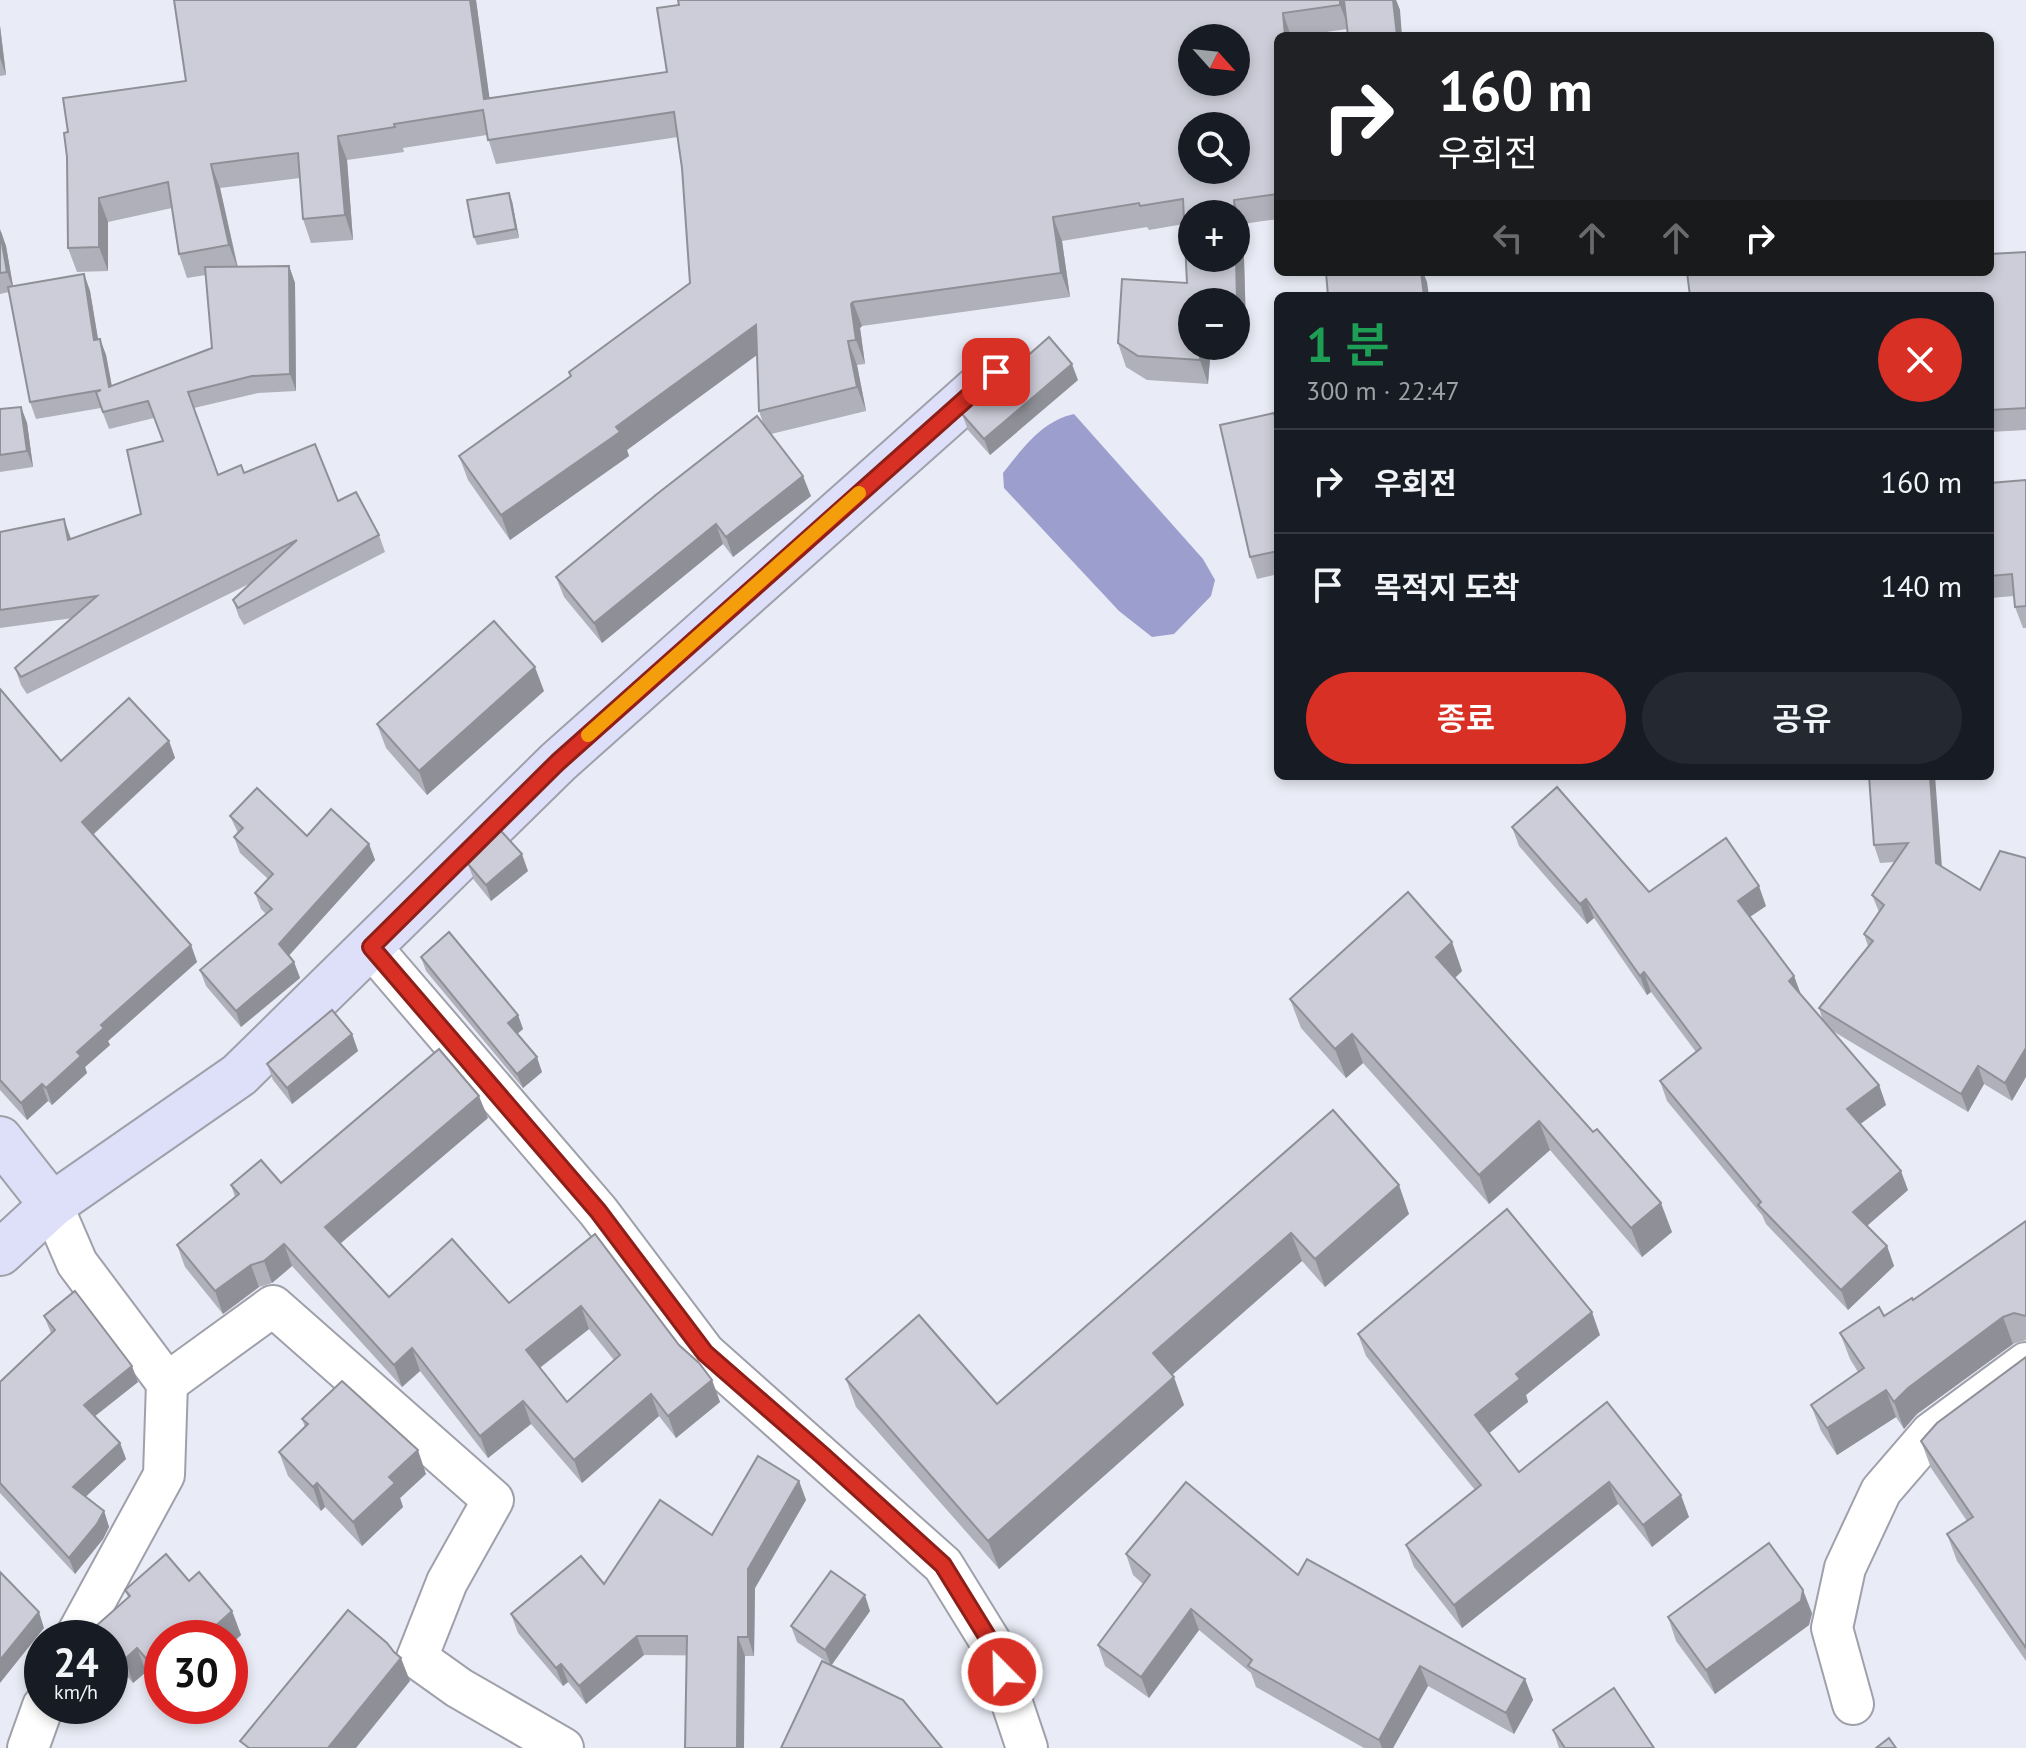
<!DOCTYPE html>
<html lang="ko">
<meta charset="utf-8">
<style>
:root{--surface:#171b24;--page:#242831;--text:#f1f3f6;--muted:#9ea1a6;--line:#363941;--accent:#d93025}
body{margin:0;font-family:"PT Sans","Noto Sans KR",sans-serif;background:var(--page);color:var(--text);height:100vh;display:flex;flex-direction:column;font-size:30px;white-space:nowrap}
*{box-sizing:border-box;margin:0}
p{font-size:26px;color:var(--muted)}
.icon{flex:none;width:44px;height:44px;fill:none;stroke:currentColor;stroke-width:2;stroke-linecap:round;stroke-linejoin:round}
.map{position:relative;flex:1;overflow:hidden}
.sheet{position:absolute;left:1274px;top:292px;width:720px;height:488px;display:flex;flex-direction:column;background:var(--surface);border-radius:12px;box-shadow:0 4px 12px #0003}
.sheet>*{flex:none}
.top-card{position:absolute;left:1274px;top:32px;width:720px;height:244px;border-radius:12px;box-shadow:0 4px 12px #0003;background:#202124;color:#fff;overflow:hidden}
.needle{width:52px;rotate:117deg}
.controls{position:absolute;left:1178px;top:24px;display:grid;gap:16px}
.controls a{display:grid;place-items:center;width:72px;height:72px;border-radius:50%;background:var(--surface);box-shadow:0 4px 12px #0003;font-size:40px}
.speed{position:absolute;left:24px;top:1620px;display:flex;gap:16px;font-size:40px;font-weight:700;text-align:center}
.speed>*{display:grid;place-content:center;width:104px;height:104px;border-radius:50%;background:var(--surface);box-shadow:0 4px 12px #0003;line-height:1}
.speed small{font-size:20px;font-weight:400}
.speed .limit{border:12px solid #d22;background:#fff;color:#111}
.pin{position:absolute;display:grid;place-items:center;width:68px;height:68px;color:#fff;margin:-34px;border-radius:16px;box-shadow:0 4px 12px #0006}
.me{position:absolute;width:88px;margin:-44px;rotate:337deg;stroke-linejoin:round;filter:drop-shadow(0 0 6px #0008)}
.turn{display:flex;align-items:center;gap:28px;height:168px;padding:0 32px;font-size:36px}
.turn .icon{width:104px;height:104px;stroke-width:2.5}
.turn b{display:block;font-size:56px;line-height:68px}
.lanes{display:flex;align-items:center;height:76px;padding:0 32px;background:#0003;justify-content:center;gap:40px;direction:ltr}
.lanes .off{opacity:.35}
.round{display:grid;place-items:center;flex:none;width:84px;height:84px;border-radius:42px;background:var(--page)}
.summary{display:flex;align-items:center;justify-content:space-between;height:136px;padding:0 32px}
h1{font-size:48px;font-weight:600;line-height:60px;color:#1e9e55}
.button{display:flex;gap:16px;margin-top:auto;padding:16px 32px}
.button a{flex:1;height:92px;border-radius:48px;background:var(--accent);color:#fff;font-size:32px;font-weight:600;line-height:92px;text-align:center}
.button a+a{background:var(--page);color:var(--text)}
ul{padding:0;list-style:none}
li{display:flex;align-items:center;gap:24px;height:104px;padding:0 32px;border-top:2px solid var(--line)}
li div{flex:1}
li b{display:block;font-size:30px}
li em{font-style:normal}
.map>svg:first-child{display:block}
.water{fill:#9c9fcd}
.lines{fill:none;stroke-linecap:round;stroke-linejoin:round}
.street-casing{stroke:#9fa0aa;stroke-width:44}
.secondary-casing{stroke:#9fa0aa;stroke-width:48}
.street{stroke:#fff;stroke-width:40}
.secondary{stroke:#dedff9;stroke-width:44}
.wall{fill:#afb0ba;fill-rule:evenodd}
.shaded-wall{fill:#8f9097}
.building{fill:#cccdd8;stroke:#8f9097;stroke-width:2;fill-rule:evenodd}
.route-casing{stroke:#8d1f18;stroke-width:20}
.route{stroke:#d93025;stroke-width:14}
.slow{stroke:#f59e0b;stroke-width:14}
</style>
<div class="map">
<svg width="2026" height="1748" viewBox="0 0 2026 1748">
<rect width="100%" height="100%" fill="#e9ebf6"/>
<path class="water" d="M1074 414 1203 559 1215 580 1211 596 1174 634 1152 637 1119 611 1004 488 1003 473C1023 448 1042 421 1074 414Z"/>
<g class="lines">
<g class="street-casing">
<g id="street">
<path d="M371 947 598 1211 705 1353 943 1565 993 1646 1027 1748"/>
<path d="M52 1205 77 1263 167 1383 273 1306 493 1500 447 1582 417 1658 459 1688 563 1748"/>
<path d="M75 1638 164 1475 167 1383"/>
<path d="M1853 1704 1832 1628 1845 1568 1881 1491 1931 1433 2026 1363"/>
<path d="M28 1748 43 1706"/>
</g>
</g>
<g class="secondary-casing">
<g id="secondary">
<path d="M0 1139 52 1205"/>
<path d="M0 1253 52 1205 239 1075 558 762 996 372"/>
</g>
</g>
<use href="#street" class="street"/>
<use href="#secondary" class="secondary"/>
</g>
<g class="wall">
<path d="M174 0H476L489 98 667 72 679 5 678 0H1396L1400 10 1347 29 1299 36H1278V219L1243 224 1246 327H1236V302H1192V346H1211L1208 384 1147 380 1126 367 1118 343 1187 283 1184 224 1149 230 1147 227 1062 241 1070 297 862 326 860 328 865 364 857 365 866 411 771 434 811 496 733 557 723 544 602 643 564 597 556 577 764 426 759 411 757 355 627 450 629 456 510 540 468 480 459 456 571 376 569 372 690 283 682 168 678 137 496 164 487 135 403 148 404 152 347 160 353 240 311 243 303 219 300 178 220 188 238 267 289 266 295 283 296 391 258 393 194 408 218 475 244 473 338 501 379 535 385 552 244 625 239 617 233 600 251 583 27 694 21 685 15 668 73 618 0 628V532L70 536 71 539 141 514 163 441 154 418 109 429 101 408 36 419 30 402 9 292 0 294V229L6 246 13 286 84 274 90 291 98 339H100L106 355 112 386 212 348 206 275 187 278 179 254 172 208 108 222V271L77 272 68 248V132L186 81Z"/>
<path d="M0 26 6 75 0 76Z"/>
<path d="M512 201 519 238 477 245 474 237Z"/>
<path d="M2026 252V430L1990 432V296H1690Z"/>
<path d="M1078 380 990 455 968 430 962 414Z"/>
<path d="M21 407 27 423 33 467 0 472V409Z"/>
<path d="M1274 413 1278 422V574L1257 579 1250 557Z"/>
<path d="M2026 480V628H2023L2015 607 2014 596 1990 598V483Z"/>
<path d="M0 689 61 761 169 741 175 758 93 835 191 945 197 962 108 1041 110 1045 85 1067 87 1073 52 1105 48 1101 27 1120 0 1090Z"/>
<path d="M544 691 427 795 386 748 377 724Z"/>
<path d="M1869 776 1942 866 2012 1101 1984 1084 1968 1112 1831 1030 1879 1085 1886 1105 1860 1124 1908 1190 1867 1226 1887 1246 1894 1266 1848 1310 1766 1224 1762 1215 1667 1101 1660 1081 1696 1052 1651 992 1647 995 1594 918 1587 924 1519 846 1512 827 1649 892 1766 906 1750 917 1794 976 1801 995 1823 1021 1819 1008 1868 946 1864 934 1879 912 1872 895 1895 862 1880 863 1874 845Z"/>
<path d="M230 816 307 836 369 844 375 860 289 955 294 962 300 978 241 1027 206 986 200 970 266 914 261 909 255 893 268 879 240 853 234 837 238 833Z"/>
<path d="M468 864 528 871 491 901 474 880Z"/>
<path d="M1452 942 1462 971 1455 978 1672 1232 1642 1257 1550 1150 1489 1204 1363 1063 1346 1078 1301 1028 1290 999Z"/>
<path d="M421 957 518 1015 523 1029 517 1034 542 1072 523 1088 426 971Z"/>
<path d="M352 1034 358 1051 292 1104 273 1080 267 1064Z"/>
<path d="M1333 1110 1409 1214 1325 1287 1302 1261 1172 1375 1184 1405 999 1569 856 1407 846 1379 997 1404Z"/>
<path d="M488 1118 340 1243 389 1297 509 1303 595 1234 679 1345 712 1380 720 1402 676 1438 659 1416 582 1483 531 1424 488 1458 420 1371 402 1387 292 1266 272 1283 259 1287 223 1314 185 1267 177 1245 235 1197 231 1185 281 1183ZM589 1329 614 1360 567 1402 540 1368Z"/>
<path d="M2026 1221V1340L2013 1344 1917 1414 1904 1429 1896 1417 1837 1455 1821 1431 1811 1405 1858 1372 1850 1359 1840 1333 1884 1316 1913 1300Z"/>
<path d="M44 1316 138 1382 95 1416 120 1443 126 1459 85 1497 104 1511 109 1527 103 1539 75 1574 0 1493V1382L51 1333Z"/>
<path d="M1358 1334 1600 1335 1526 1395 1528 1402 1489 1433 1519 1472 1607 1402 1689 1517 1652 1547 1618 1504 1462 1628 1414 1567 1406 1545 1475 1490 1366 1356Z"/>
<path d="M2026 1357V1661L1957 1561 1947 1534 1967 1521 1931 1468 1921 1441Z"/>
<path d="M302 1419 426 1474 400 1498 403 1507 362 1546 325 1507 321 1511 288 1476 279 1452 305 1427Z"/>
<path d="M799 1481 806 1500 755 1588 754 1656 644 1655 586 1704 568 1682 563 1686 518 1633 511 1614 604 1584 712 1535Z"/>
<path d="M1126 1554 1298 1575 1525 1679 1533 1700 1514 1734 1428 1686 1393 1748H1364L1256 1687 1251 1673 1199 1630 1149 1698 1105 1666 1098 1645 1143 1584 1133 1575Z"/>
<path d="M189 1581 232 1611 241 1635 230 1645V1638H162V1690L146 1672 133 1683 110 1656V1638H100L96 1626 128 1597 125 1590Z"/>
<path d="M870 1611 831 1665 797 1642 791 1626Z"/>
<path d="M1812 1613 1809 1625 1715 1694 1676 1641 1668 1617Z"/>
<path d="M1553 1730 1654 1748H1559Z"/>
</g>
<g class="shaded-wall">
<path d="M470 0H476L493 123 484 99Z"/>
<path d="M1340 0H1345L1349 29 1340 5Z"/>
<path d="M1393 0H1396L1400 10 1402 36H1397Z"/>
<path d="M1283 13 1291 36H1285Z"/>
<path d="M0 26 6 75 0 58Z"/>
<path d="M338 136 347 160 353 240 345 215Z"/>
<path d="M211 164 220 188 238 270 229 245Z"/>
<path d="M509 193 512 201 519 238 516 229Z"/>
<path d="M99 198 108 222V271L99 247Z"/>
<path d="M1234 200 1243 224 1246 327 1237 302 1236 214H1235Z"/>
<path d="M1053 217 1062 241 1070 297 1061 273Z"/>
<path d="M0 229 6 246 14 292 7 272Z"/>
<path d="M289 266 295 283 296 391 290 374Z"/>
<path d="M1421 272H1423L1427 282 1429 296H1424Z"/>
<path d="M84 274 90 291 101 357 94 340Z"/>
<path d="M853 302 862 326 860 328 865 364 856 340 851 304Z"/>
<path d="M756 325 765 349 627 450 629 456 510 540 501 515 616 427Z"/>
<path d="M100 339 106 355 115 404 109 387Z"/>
<path d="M848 341 857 365 866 411 857 387Z"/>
<path d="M1200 346H1211L1208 384 1200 360Z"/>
<path d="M1072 364 1078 380 990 455 984 439Z"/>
<path d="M21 407 27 423 33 467 27 451Z"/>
<path d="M803 476 811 496 733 557 726 537Z"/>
<path d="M64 519 70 536 75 557 68 540Z"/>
<path d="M716 524 723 544 602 643 594 623Z"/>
<path d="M535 667 544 691 427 795 419 771Z"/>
<path d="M169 741 175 758 88 839 82 822Z"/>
<path d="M1930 776H1935L1943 881 1936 863Z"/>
<path d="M369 844 375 860 285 960 279 944Z"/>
<path d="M522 854 528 871 491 901 486 885Z"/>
<path d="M1759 886 1766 906 1745 920 1738 901Z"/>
<path d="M1586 899 1594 918 1587 924 1580 904Z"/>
<path d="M1452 942 1462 971 1446 986 1436 957Z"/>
<path d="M191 945 197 962 108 1041 110 1045 85 1067 87 1073 52 1105 46 1088 101 1025Z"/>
<path d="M294 962 300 978 241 1027 236 1011Z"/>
<path d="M1644 972 1651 992 1647 995 1640 976Z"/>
<path d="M1794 976 1801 995 1789 981Z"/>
<path d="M518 1015 523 1029 514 1037 508 1023Z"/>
<path d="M352 1034 358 1051 292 1104 287 1088Z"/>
<path d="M1352 1034 1363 1063 1346 1078 1335 1049Z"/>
<path d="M2026 1048V1077L2012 1101 2005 1083Z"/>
<path d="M537 1057 542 1072 523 1088 517 1074Z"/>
<path d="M1978 1066 1984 1084 1968 1112 1961 1094Z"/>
<path d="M42 1084 48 1101 27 1120 21 1103Z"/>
<path d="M1879 1085 1886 1105 1855 1128 1847 1109Z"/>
<path d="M479 1096 488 1118 334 1249 325 1227Z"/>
<path d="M1539 1121 1550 1150 1489 1204 1479 1175Z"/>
<path d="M1901 1171 1908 1190 1861 1231 1853 1212Z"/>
<path d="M1399 1185 1409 1214 1325 1287 1315 1259Z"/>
<path d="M1661 1203 1672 1232 1642 1257 1631 1228Z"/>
<path d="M1291 1233 1302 1261 1164 1382 1153 1353Z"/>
<path d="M284 1244 292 1266 272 1283 264 1261Z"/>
<path d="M1887 1246 1894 1266 1848 1310 1841 1290Z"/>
<path d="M251 1265 259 1287 223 1314 215 1291Z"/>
<path d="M581 1306 589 1329 534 1372 526 1350Z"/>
<path d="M1592 1312 1600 1335 1526 1395 1528 1402 1483 1438 1475 1415 1516 1374Z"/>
<path d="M2003 1317 2013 1344 1917 1414 1904 1429 1894 1402 1908 1388Z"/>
<path d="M412 1348 420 1371 402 1387 394 1365Z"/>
<path d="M132 1366 138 1382 90 1420 84 1405Z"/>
<path d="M1174 1377 1184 1405 999 1569 988 1541Z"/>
<path d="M712 1380 720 1402 676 1438 668 1416Z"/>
<path d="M1886 1390 1896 1417 1837 1455 1827 1428Z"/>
<path d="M651 1394 659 1416 582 1483 574 1460Z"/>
<path d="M523 1401 531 1424 488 1458 480 1436Z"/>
<path d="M120 1443 126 1459 79 1503 73 1487Z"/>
<path d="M418 1450 426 1474 400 1498 403 1507 362 1546 353 1522 389 1477Z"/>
<path d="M799 1481 806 1500 755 1588 754 1656 748 1637V1569Z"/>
<path d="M1609 1482 1618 1504 1462 1628 1454 1605Z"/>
<path d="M317 1483 325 1507 321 1511 313 1487Z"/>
<path d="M1681 1495 1689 1517 1652 1547 1643 1525Z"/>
<path d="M104 1511 109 1527 103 1539 75 1574 69 1558Z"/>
<path d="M1803 1590 1812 1613 1809 1625 1715 1694 1706 1670Z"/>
<path d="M865 1595 870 1611 831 1666 825 1650Z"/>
<path d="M1191 1609 1199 1630 1149 1698 1141 1677Z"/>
<path d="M232 1611 241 1635 230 1645V1638H202Z"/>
<path d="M39 1612 44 1628 0 1683V1660Z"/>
<path d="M637 1636 644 1655 586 1704 579 1686Z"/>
<path d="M738 1637 745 1656 744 1748H737Z"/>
<path d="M137 1648 146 1672 133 1683 125 1659Z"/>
<path d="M401 1658 410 1681 356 1748H328Z"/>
<path d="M561 1664 568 1682 563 1686 556 1668Z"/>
<path d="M1420 1666 1428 1686 1393 1748H1382L1379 1740Z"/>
<path d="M1525 1679 1533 1700 1514 1734 1506 1713Z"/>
</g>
<g class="building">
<path d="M174 0H470L484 99 667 72 657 8 679 5 678 0H1340V5L1283 13 1285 36H1278V194L1234 200 1235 214H1192V258H1236L1237 302H1192V346H1200V360L1138 356 1118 343 1122 279 1187 283 1183 199 1140 206 1139 203 1053 217 1061 273 853 302 851 304 856 340 848 341 857 387 759 411 756 325 616 427 620 432 501 515 459 456 571 376 569 372 690 283 682 168 674 112 488 140 483 110 394 124 395 127 338 136 345 215 303 219 298 153 211 164 229 245 179 254 168 182 99 198V247L68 248 67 157 64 133 68 132 63 98 186 81ZM1192 38H1236V82H1192ZM1192 126H1236V170H1192Z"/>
<path d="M1344 0H1393L1397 36H1348Z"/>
<path d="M509 193 516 229 474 237 467 200Z"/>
<path d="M0 232 7 272 0 273Z"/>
<path d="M2026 252V408L1990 410V296H1968V293L1935 296H1690L1687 272H1990V254Z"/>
<path d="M289 266 290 374 252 376 188 392 218 475 241 465 244 473 315 444 338 501 356 492 379 535 238 608 233 600 297 540 21 677 15 668 97 596 0 610V532L64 519 68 540 141 514 127 450 163 441 148 401 103 412 96 392 101 390 30 402 8 287 84 274 94 340 100 339 109 387 212 348 205 267Z"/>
<path d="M1326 272H1421L1424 296H1328Z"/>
<path d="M1049 337 1072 364 984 439 962 414Z"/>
<path d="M21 407 27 451 0 455V409Z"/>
<path d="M1274 413 1278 428V551L1250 557 1220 425Z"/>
<path d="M757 416 803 476 726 537 716 524 594 623 556 577 657 494Z"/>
<path d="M2026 480V606L2015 607 2012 574 1990 576V483Z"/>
<path d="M494 621 535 667 419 771 377 724Z"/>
<path d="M0 689 61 761 129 698 169 741 82 822 191 945 101 1025 104 1028 77 1052 81 1056 46 1088 42 1084 21 1103 0 1080Z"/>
<path d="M1869 776H1930L1936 863 1980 890 2000 851 2026 858V1048L2005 1083 1978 1066 1961 1094 1819 1008 1873 941 1864 934 1884 905 1872 895 1908 843 1874 845Z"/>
<path d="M1557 787 1649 892 1726 838 1759 886 1738 901 1794 976 1789 981 1879 1085 1847 1109 1901 1171 1853 1212 1887 1246 1841 1290 1758 1205 1761 1202 1660 1081 1701 1048 1644 972 1640 976 1586 899 1580 904 1512 827Z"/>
<path d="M257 788 307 836 331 809 369 844 279 944 294 962 236 1011 200 970 272 909 255 893 273 874 234 837 243 828 230 816Z"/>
<path d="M501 831 522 854 486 885 468 864Z"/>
<path d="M1408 892 1452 942 1436 957 1593 1132 1597 1129 1661 1203 1631 1228 1539 1121 1479 1175 1352 1034 1335 1049 1290 999Z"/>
<path d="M449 932 518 1015 508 1023 537 1057 517 1074 421 957Z"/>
<path d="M332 1010 352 1034 287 1088 267 1064Z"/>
<path d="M439 1049 479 1096 325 1227 389 1297 452 1239 509 1303 595 1234 679 1345 699 1363 712 1380 668 1416 651 1394 574 1460 523 1401 480 1436 412 1348 394 1365 284 1244 264 1261 251 1265 215 1291 177 1245 239 1194 231 1185 261 1160 281 1183ZM581 1306 620 1355 567 1402 526 1350Z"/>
<path d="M1333 1110 1399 1185 1315 1259 1291 1233 1153 1353 1174 1377 988 1541 846 1379 919 1315 997 1404Z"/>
<path d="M1507 1209 1592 1312 1516 1374 1520 1379 1475 1415 1519 1472 1607 1402 1681 1495 1643 1525 1609 1482 1454 1605 1406 1545 1481 1485 1358 1334Z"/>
<path d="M2026 1221V1316L2014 1313 2003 1317 1908 1388 1894 1402 1886 1390 1827 1428 1811 1405 1864 1368 1840 1333 1879 1307 1884 1316 1912 1298 1913 1300Z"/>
<path d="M75 1291 132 1366 84 1405 120 1443 73 1487 104 1511 97 1524 69 1558 0 1483V1382L55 1330 44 1316Z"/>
<path d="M2026 1357V1648L1947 1534 1973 1517 1921 1441 1937 1423Z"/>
<path d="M342 1381 418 1450 389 1477 395 1483 353 1522 317 1483 313 1487 279 1452 308 1424 302 1419Z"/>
<path d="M758 1456 799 1481 748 1569V1637H738L737 1748H685L687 1636H637L579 1686 561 1664 556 1668 511 1614 581 1556 604 1584 660 1500 712 1535Z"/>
<path d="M1186 1482 1298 1575 1307 1559 1525 1679 1506 1713 1420 1666 1379 1740 1248 1666 1252 1660 1191 1609 1141 1677 1098 1645 1150 1575 1126 1554Z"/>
<path d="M1769 1543 1803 1590 1801 1601 1706 1670 1668 1617Z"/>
<path d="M166 1554 189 1581 199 1572 232 1611 202 1638H162V1677L137 1648 125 1659 110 1642V1638H106L96 1626 130 1596 125 1590Z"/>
<path d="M831 1571 865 1595 825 1650 791 1626Z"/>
<path d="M0 1572 39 1612 0 1660Z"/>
<path d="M348 1610 387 1643 394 1652 401 1658 328 1748H249L240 1741Z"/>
<path d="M822 1661 903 1700 942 1748H781Z"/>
<path d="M1614 1688 1654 1748H1565L1553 1730Z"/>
<path d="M1889 1738 1896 1748H1876Z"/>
</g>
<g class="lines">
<g class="route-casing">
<path id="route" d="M996 372 558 762 371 947 598 1211 705 1353 822 1455 943 1565 993 1646 1002 1672"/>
</g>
<use href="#route" class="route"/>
<path class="slow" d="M588 735 859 493"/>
</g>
</svg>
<div class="controls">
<a><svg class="needle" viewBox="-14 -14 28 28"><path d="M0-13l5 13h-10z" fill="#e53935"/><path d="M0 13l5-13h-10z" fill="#9ea1a6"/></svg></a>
<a><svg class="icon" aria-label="search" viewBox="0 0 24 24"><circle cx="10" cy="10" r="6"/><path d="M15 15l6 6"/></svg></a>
<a>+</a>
<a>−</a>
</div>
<div class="speed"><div>24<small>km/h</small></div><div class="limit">30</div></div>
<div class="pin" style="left:996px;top:372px;background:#d93025"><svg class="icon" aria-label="arrive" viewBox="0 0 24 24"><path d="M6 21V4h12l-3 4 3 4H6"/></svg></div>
<svg class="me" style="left:1002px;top:1672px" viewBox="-20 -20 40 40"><circle r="17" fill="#d93025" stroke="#fff" stroke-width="3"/><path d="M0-11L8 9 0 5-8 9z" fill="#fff"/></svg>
<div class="top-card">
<div class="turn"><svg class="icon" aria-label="right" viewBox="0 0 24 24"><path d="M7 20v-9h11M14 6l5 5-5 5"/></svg><div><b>160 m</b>우회전</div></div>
<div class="lanes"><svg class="icon off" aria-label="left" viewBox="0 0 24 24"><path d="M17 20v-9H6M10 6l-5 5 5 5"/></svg><svg class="icon off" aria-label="ahead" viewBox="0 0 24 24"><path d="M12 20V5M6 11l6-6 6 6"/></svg><svg class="icon off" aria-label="ahead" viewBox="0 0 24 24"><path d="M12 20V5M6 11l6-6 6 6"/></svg><svg class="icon" aria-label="right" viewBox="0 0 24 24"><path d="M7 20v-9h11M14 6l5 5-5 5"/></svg></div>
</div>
<section class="sheet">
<div class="summary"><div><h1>1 분</h1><p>300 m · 22:47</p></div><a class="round" style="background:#d93025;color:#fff"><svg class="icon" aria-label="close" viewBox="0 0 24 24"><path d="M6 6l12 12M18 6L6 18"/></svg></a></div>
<ul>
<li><svg class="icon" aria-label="right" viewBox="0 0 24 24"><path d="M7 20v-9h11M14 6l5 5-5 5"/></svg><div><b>우회전</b></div><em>160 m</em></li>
<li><svg class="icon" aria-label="arrive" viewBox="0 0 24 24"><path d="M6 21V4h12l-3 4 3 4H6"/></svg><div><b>목적지 도착</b></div><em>140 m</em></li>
</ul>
<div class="button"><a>종료</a><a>공유</a></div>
</section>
</div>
